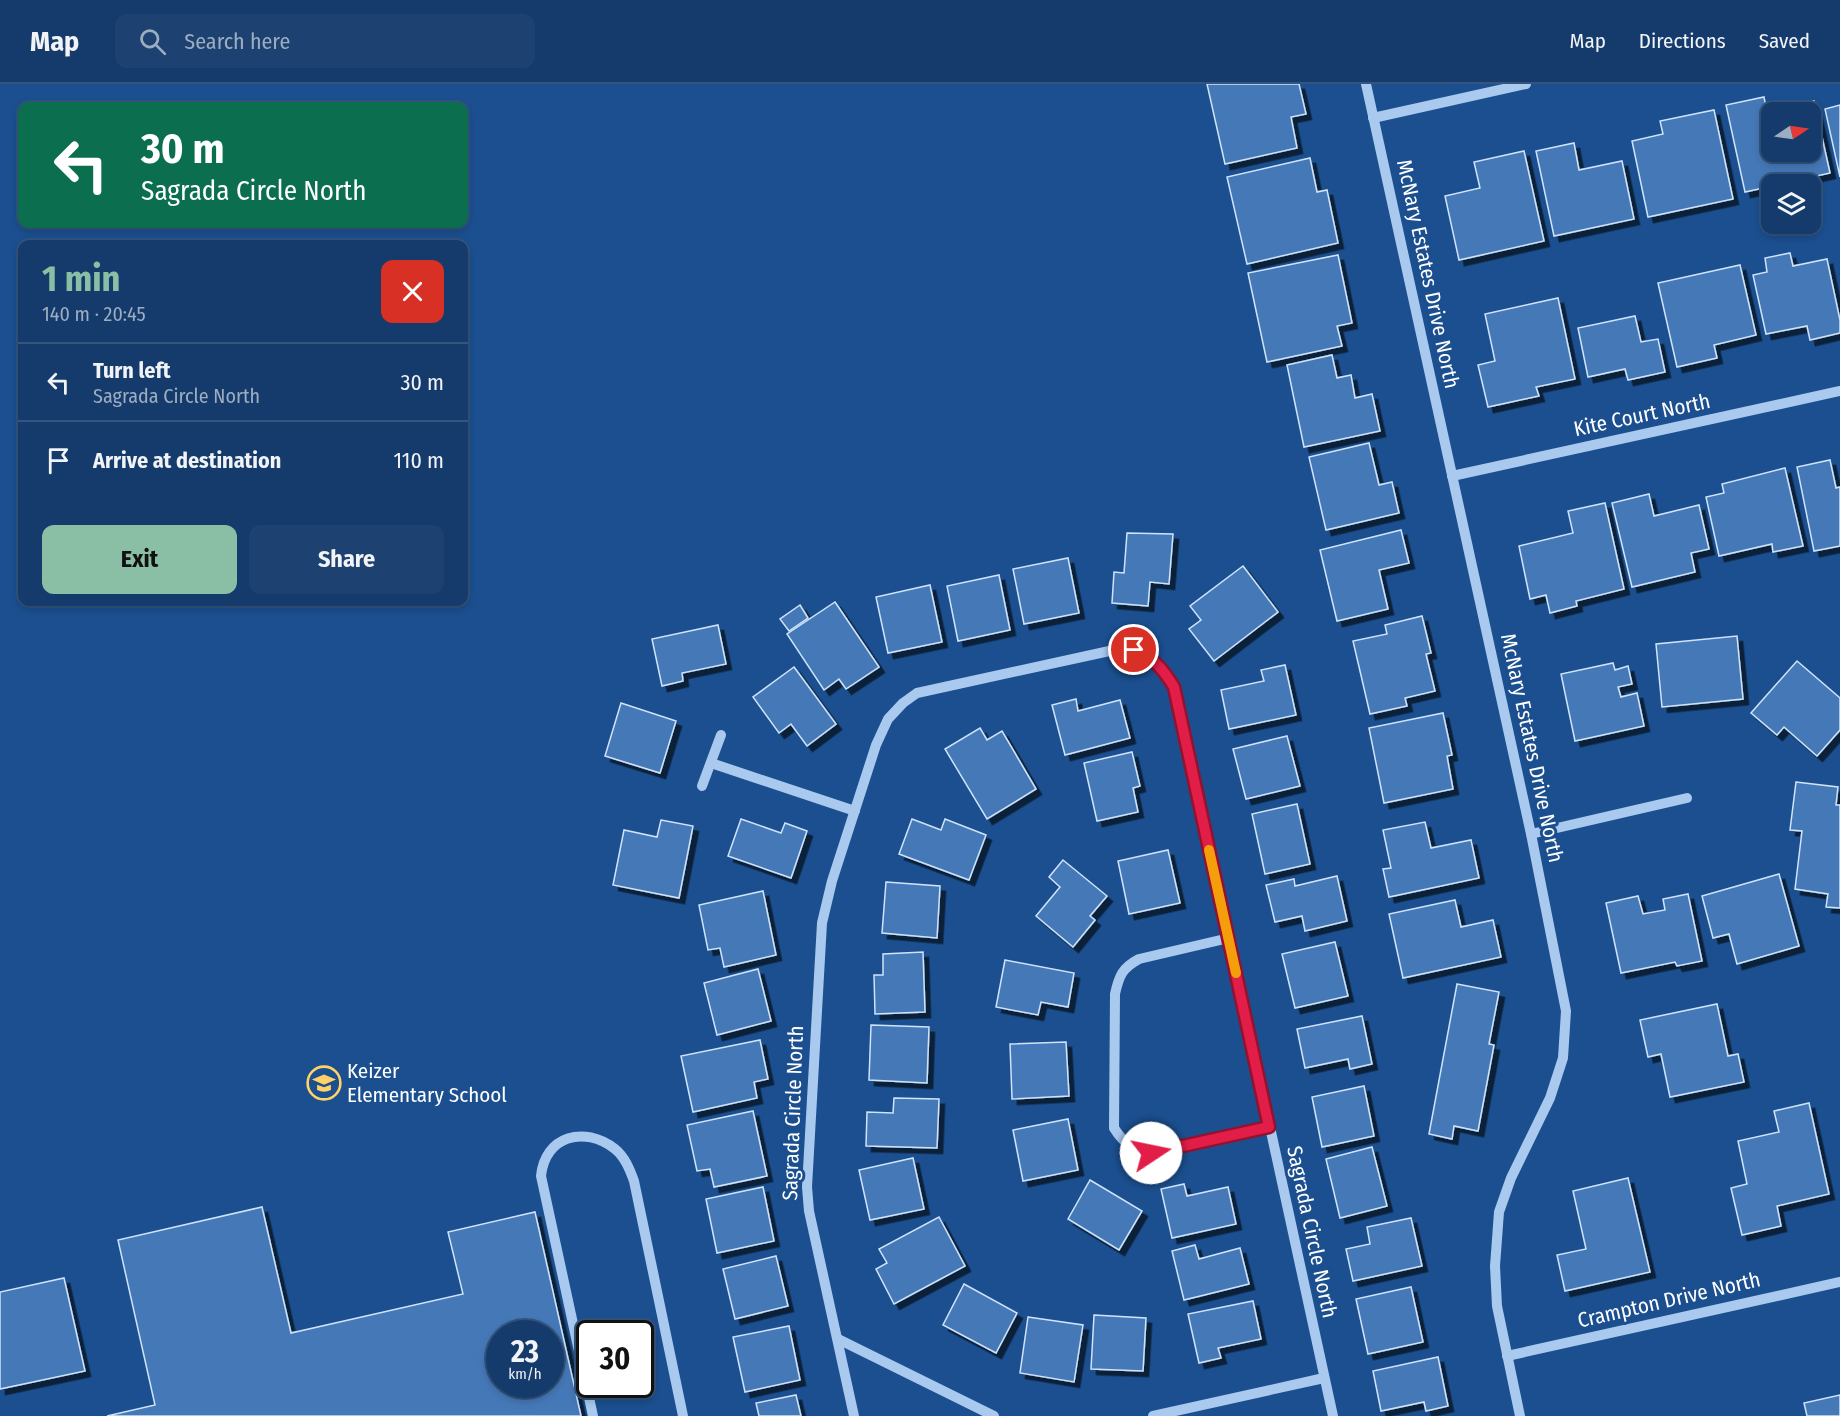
<!DOCTYPE html>
<meta charset="utf-8">
<style>
:root{--surface:#143b6b;--page:#1d4271;--text:#f1f3f6;--muted:#9dadc1;--line:#33557e;--accent:#8abfa5}
body{margin:0;font-family:"Fira Sans Condensed",sans-serif;background:var(--page);color:var(--text);height:100vh;display:flex;flex-direction:column;font-size:22px;white-space:nowrap}
*{box-sizing:border-box;margin:0}
p{font-size:20px;color:var(--muted)}
.icon{flex:none;width:33px;height:33px;fill:none;stroke:currentColor;stroke-width:2;stroke-linecap:round;stroke-linejoin:round}
.map{position:relative;flex:1;overflow:hidden}
.drawer{position:absolute;left:18px;top:156px;width:450px;height:366px;display:flex;flex-direction:column;background:var(--surface);border-radius:12px;box-shadow:0 3px 9px #0003,0 0 0 2px var(--line)}
.drawer>*{flex:none}
.banner{position:absolute;left:18px;top:18px;width:450px;height:126px;border-radius:12px;box-shadow:0 3px 9px #0003,0 0 0 2px var(--line);background:#0b6e4f;color:#fff;overflow:hidden}
.needle{width:39px;rotate:77deg}
.buttons{position:absolute;left:1761px;top:18px;display:grid;gap:12px}
.buttons a{display:grid;place-items:center;width:60px;height:60px;border-radius:12px;background:var(--surface);box-shadow:0 3px 9px #0003,0 0 0 2px var(--line);font-size:30px}
.speed{position:absolute;left:486px;top:1236px;display:flex;gap:12px;font-size:30px;font-weight:700;text-align:center}
.speed>*{display:grid;place-content:center;width:78px;height:78px;border-radius:50%;background:var(--surface);box-shadow:0 3px 9px #0003,0 0 0 2px var(--line);line-height:1}
.speed small{font-size:15px;font-weight:400}
.speed .limit{border:3px solid #111;border-radius:9px;background:#fff;color:#111}
.pin{position:absolute;display:grid;place-items:center;width:51px;height:51px;color:#fff;margin:-26px;border:3px solid #fff;border-radius:50%;box-shadow:0 2px 6px #0007}
.me{position:absolute;width:66px;margin:-33px;rotate:79deg;stroke-linejoin:round;filter:drop-shadow(0 0 4px #0008)}
.turn{display:flex;align-items:center;gap:21px;height:126px;padding:0 24px;font-size:27px}
.turn .icon{width:78px;height:78px;stroke-width:2.5}
.turn b{display:block;font-size:42px;line-height:51px}
.round{display:grid;place-items:center;flex:none;width:63px;height:63px;border-radius:12px;background:var(--page)}
.summary{display:flex;align-items:center;justify-content:space-between;height:102px;padding:0 24px}
h1{font-size:36px;font-weight:700;line-height:45px;color:var(--accent)}
.primary-button{display:flex;gap:12px;margin-top:auto;padding:12px 24px}
.primary-button a{flex:1;height:69px;border-radius:12px;background:var(--accent);color:#111;font-size:24px;font-weight:700;line-height:69px;text-align:center}
.primary-button a+a{background:var(--page);color:var(--text)}
ul{padding:0;list-style:none}
li{display:flex;align-items:center;gap:18px;height:78px;padding:0 24px;border-top:2px solid var(--line)}
li div{flex:1}
li b{display:block;font-size:22px}
li em{font-style:normal}
header{display:flex;align-items:center;gap:36px;box-sizing:border-box;height:84px;padding:0 30px;background:var(--surface);border-bottom:2px solid var(--line)}
header strong{font-size:28px}
nav{display:flex;gap:33px;margin-inline-start:auto;font-size:21px}
.search{width:420px;height:54px;background:var(--page);display:flex;align-items:center;gap:15px;box-sizing:border-box;padding:0 21px;border-radius:12px;color:var(--muted);font-size:22px}
.map>svg:first-child{display:block}
.building{fill:#4478b7;stroke:#cfe3fa;stroke-width:1.5;fill-rule:evenodd;filter:url(#shadow)}
.lines{fill:none;stroke-linecap:round;stroke-linejoin:round}
.minor{stroke:#a9c9ee;stroke-width:10}
.route-casing{stroke:#92132f;stroke-width:15}
.route{stroke:#e11d48;stroke-width:10}
.slow{stroke:#f59e0b;stroke-width:10}
.labels{text-anchor:middle;dominant-baseline:central;stroke-width:6;stroke-linejoin:round;paint-order:stroke}
.street-label{font-size:21px;fill:#fff;stroke:#1b4f8f}
.poi-label{font-size:21px;fill:#fff;stroke:#1b4f8f;text-anchor:start}
</style>
<header>
<strong>Map</strong>
<div class="search"><svg class="icon" aria-label="search" viewBox="0 0 24 24"><circle cx="10" cy="10" r="6"/><path d="M15 15l6 6"/></svg>Search here</div>
<nav><a>Map</a><a>Directions</a><a>Saved</a></nav>
</header>
<div class="map">
<svg width="1840" height="1332" viewBox="0 0 1840 1332">
<defs>
<filter id="shadow"><feDropShadow dx="5.5" dy="5.5" stdDeviation="0" flood-color="#0009"/></filter>
</defs>
<rect width="100%" height="100%" fill="#1b4f8f"/>
<g class="building">
<path d="M1207 0H1299L1306 30 1291 33 1297 64 1225 80Z"/>
<path d="M1764 13 1767 28 1814 17 1830 89 1745 108 1726 21ZM1772 28H1810V68H1772Z"/>
<path d="M1840 21V93L1825 25Z"/>
<path d="M1714 26 1733 115 1648 133 1632 57 1663 50 1660 37Z"/>
<path d="M1574 59 1579 86 1622 77 1634 135 1554 152 1536 67Z"/>
<path d="M1524 67 1544 157 1459 176 1445 112 1480 104 1474 78Z"/>
<path d="M1310 74 1317 108 1327 106 1338 159 1247 180 1227 93Z"/>
<path d="M1790 169 1793 182 1827 175 1840 236V249L1810 256 1807 242 1766 250 1753 191 1767 188 1765 174Z"/>
<path d="M1338 171 1352 239 1337 242 1342 262 1267 278 1248 189Z"/>
<path d="M1740 181 1756 251 1714 261 1717 274 1677 283 1658 199Z"/>
<path d="M1558 214 1575 295 1536 303 1539 312 1488 323 1478 281 1495 277 1485 230Z"/>
<path d="M1635 232 1641 258 1658 255 1665 288 1628 296 1625 285 1588 293 1578 244Z"/>
<path d="M1332 271 1337 294 1351 291 1355 314 1372 310 1380 347 1304 363 1287 281Z"/>
<path d="M1369 359 1379 401 1392 398 1399 429 1326 446 1309 373Z"/>
<path d="M1830 376 1836 404 1840 403V462L1814 467 1797 383Z"/>
<path d="M1785 384 1803 462 1773 468 1772 460 1719 472 1706 413 1724 409 1722 400Z"/>
<path d="M1649 410 1654 432 1699 421 1709 465 1691 469 1695 488 1632 503 1612 419Z"/>
<path d="M1605 419 1624 505 1576 517 1577 522 1550 529 1546 511 1530 515 1519 462 1573 449 1568 427Z"/>
<path d="M1401 446 1409 479 1379 486 1388 525 1337 537 1320 466Z"/>
<path d="M1127 449 1173 450 1169 500 1150 498 1148 522 1112 519 1114 488 1124 489Z"/>
<path d="M1068 474 1079 529 1024 540 1013 485Z"/>
<path d="M1243 482 1278 528 1214 577 1189 545 1201 536 1190 522Z"/>
<path d="M999 491 1010 546 958 557 947 502Z"/>
<path d="M930 501 942 558 888 569 876 513Z"/>
<path d="M835 518 879 583 846 605 839 595 824 606 787 550Z"/>
<path d="M800 521 808 534 789 547 780 535Z"/>
<path d="M1422 532 1431 569 1426 570 1435 607 1405 614 1407 622 1370 630 1353 557 1387 550 1385 541Z"/>
<path d="M718 541 726 580 682 589 683 597 662 602 652 555Z"/>
<path d="M1737 552 1743 615 1662 623 1656 560Z"/>
<path d="M1797 577 1840 614V646L1817 672 1784 643 1777 651 1751 629Z"/>
<path d="M1613 579 1615 586 1628 582 1632 600 1618 603 1621 613 1637 609 1644 642 1575 657 1561 590Z"/>
<path d="M1285 581 1296 631 1229 645 1221 606 1264 597 1261 586Z"/>
<path d="M794 583 836 640 807 662 791 640 779 649 753 613Z"/>
<path d="M1076 615 1078 627 1120 616 1130 654 1065 671 1052 621Z"/>
<path d="M621 619 676 637 660 689 605 672Z"/>
<path d="M1443 629 1452 671 1447 672 1453 705 1384 719 1369 644Z"/>
<path d="M980 644 987 656 1002 647 1036 705 987 735 945 665Z"/>
<path d="M1287 652 1300 702 1246 715 1233 665Z"/>
<path d="M1132 668 1140 702 1133 704 1138 728 1097 737 1084 679Z"/>
<path d="M1796 698 1838 703 1836 721H1840V824L1826 823 1828 810 1795 805 1802 747 1790 746Z"/>
<path d="M1297 720 1310 780 1265 790 1252 730Z"/>
<path d="M741 735 781 749 785 739 807 747 791 794 728 772Z"/>
<path d="M912 735 941 746 945 735 986 751 969 796 899 770Z"/>
<path d="M661 736 693 742 679 814 613 801 624 746 657 753Z"/>
<path d="M1425 738 1431 764 1471 756 1479 794 1389 813 1383 785 1391 784 1383 746Z"/>
<path d="M1168 766 1180 819 1129 830 1118 777Z"/>
<path d="M1063 776 1107 812 1090 832 1095 836 1073 863 1036 832 1060 803 1049 793Z"/>
<path d="M1779 790 1799 862 1737 880 1729 850 1713 854 1702 812Z"/>
<path d="M1337 792 1347 837 1305 847 1302 832 1275 838 1266 801 1294 795 1295 802Z"/>
<path d="M886 798 940 802 937 854 882 849Z"/>
<path d="M763 807 776 871 724 883 720 864 708 866 699 821Z"/>
<path d="M1688 810 1702 877 1677 882 1675 878 1621 889 1606 819 1638 812 1643 830 1665 826 1663 815Z"/>
<path d="M1455 816 1461 843 1493 836 1501 873 1403 894 1389 830Z"/>
<path d="M1335 858 1348 912 1295 924 1282 870Z"/>
<path d="M923 868 925 928 875 930 874 891H883V870Z"/>
<path d="M1005 876 1074 889 1068 923 1041 918 1038 931 996 923Z"/>
<path d="M758 885 771 937 717 951 704 899Z"/>
<path d="M1457 900 1499 908 1489 960 1494 961 1478 1047 1454 1042 1452 1055 1429 1050Z"/>
<path d="M1717 920 1728 972 1738 970 1744 998 1670 1013 1661 970 1648 973 1640 936Z"/>
<path d="M1362 932 1372 980 1350 985 1348 975 1305 984 1297 945Z"/>
<path d="M871 941 929 943 927 999 869 996Z"/>
<path d="M760 956 768 995 754 998 757 1014 693 1028 681 972Z"/>
<path d="M1066 958 1069 1012 1012 1015 1010 960Z"/>
<path d="M1364 1002 1374 1052 1322 1063 1312 1013Z"/>
<path d="M894 1014 939 1015 937 1064 866 1062 867 1028 893 1029Z"/>
<path d="M1809 1019 1829 1110 1777 1122 1781 1142 1742 1151 1731 1104 1747 1100 1738 1057 1779 1048 1774 1027Z"/>
<path d="M753 1027 767 1092 714 1103 710 1085 697 1087 687 1041Z"/>
<path d="M1068 1035 1078 1086 1023 1097 1013 1046Z"/>
<path d="M1372 1063 1387 1122 1340 1134 1326 1075Z"/>
<path d="M913 1074 924 1125 870 1136 859 1086Z"/>
<path d="M1628 1094 1650 1188 1565 1207 1557 1171 1586 1165 1573 1107Z"/>
<path d="M1090 1096 1142 1127 1119 1166 1068 1135Z"/>
<path d="M1184 1100 1187 1112 1228 1103 1236 1140 1172 1154 1161 1105Z"/>
<path d="M763 1103 774 1157 717 1169 706 1115Z"/>
<path d="M262 1123 291 1249 463 1210 448 1148 535 1128 581 1332H107L155 1321 118 1156ZM500 1250H550V1300H500Z"/>
<path d="M939 1133 965 1182 894 1220 876 1185 887 1179 879 1165Z"/>
<path d="M1411 1134 1422 1182 1353 1197 1346 1165 1370 1160 1367 1143Z"/>
<path d="M1195 1161 1199 1175 1240 1164 1249 1200 1184 1216 1172 1167Z"/>
<path d="M776 1172 788 1222 735 1235 723 1185Z"/>
<path d="M64 1194 85 1287 0 1305V1208Z"/>
<path d="M964 1200 1017 1229 996 1269 943 1241Z"/>
<path d="M1411 1203 1423 1258 1368 1270 1356 1215Z"/>
<path d="M1253 1217 1261 1255 1218 1264 1221 1274 1199 1279 1188 1230Z"/>
<path d="M1094 1231 1146 1234 1143 1287 1091 1285Z"/>
<path d="M1028 1233 1083 1241 1074 1298 1020 1289Z"/>
<path d="M789 1242 800 1296 745 1308 733 1253Z"/>
<path d="M1438 1273 1448 1322 1426 1327 1424 1318 1381 1327 1373 1287Z"/>
<path d="M796 1311 801 1332H759L756 1319Z"/>
<path d="M1840 1311V1332H1807L1804 1319Z"/>
</g>
<g class="lines">
<g class="minor">
<path d="M1366 0 1531 750 1566 927 1563 974 1550 1014 1511 1094 1499 1128 1495 1182 1497 1222 1520 1332"/>
<path d="M1373 34 1526 0"/>
<path d="M1452 392 1840 307"/>
<path d="M711 679 855 727"/>
<path d="M702 702 721 651"/>
<path d="M1531 750 1687 714"/>
<path d="M1229 854 1139 875C1122 884 1119 892 1115 910L1114 1044C1124 1060 1133 1065 1151 1069L1269 1043"/>
<path d="M838 1255 994 1332"/>
<path d="M1507 1272 1840 1198"/>
<path d="M593 1332 541 1092C545 1052 584 1041 615 1065 625 1073 630 1086 634 1097L683 1332"/>
<path d="M854 1332 809 1127 807 1103 822 839 832 797 876 661 888 635 903 619 917 609 1114 566C1147 566 1157 575 1174 603L1333 1332"/>
<path d="M1153 1332 1324 1294"/>
</g>
</g>
<g class="lines">
<g class="route-casing">
<path id="route" d="M1134 566C1154 574 1163 585 1174 603L1269 1043 1151 1069"/>
</g>
<use href="#route" class="route"/>
<path class="slow" d="M1209 766 1236 889"/>
</g>
<defs>
<g id="school-ring" transform="scale(1.725)"><circle r="9.5" fill="#1b4f8f" stroke="#ffd166" stroke-width="1.5"/><path d="M0-5L7-2L0 1L-7-2ZM-4 1L0 2.5L4 1V4Q0 6-4 4Z" fill="#ffd166"/></g>
</defs>
<g fill-rule="evenodd">
<use href="#school-ring" x="324" y="999"/>
</g>
<g class="labels">
<g class="street-label">
<text transform="translate(1428 190) rotate(78)">McNary Estates Drive North</text>
<text transform="translate(1642 331) rotate(-12)">Kite Court North</text>
<text transform="translate(1532 664) rotate(78)">McNary Estates Drive North</text>
<text transform="translate(793 1029) rotate(-88)">Sagrada Circle North</text>
<text transform="translate(1312 1148) rotate(78)">Sagrada Circle North</text>
<text transform="translate(1669 1216) rotate(-13)">Crampton Drive North</text>
</g>
<g class="poi-label">
<text x="347" y="987">Keizer<tspan x="347" dy="24">Elementary School</tspan></text>
</g>
</g>
</svg>
<div class="buttons">
<a><svg class="needle" viewBox="-14 -14 28 28"><path d="M0-13l5 13h-10z" fill="#e53935"/><path d="M0 13l5-13h-10z" fill="#9dadc1"/></svg></a>
<a><svg class="icon" aria-label="layers" viewBox="0 0 24 24"><path d="M12 4l9 5-9 5-9-5zM3 14l9 5 9-5"/></svg></a>
</div>
<div class="speed"><div>23<small>km/h</small></div><div class="limit">30</div></div>
<div class="pin" style="left:1134px;top:566px;background:#d93025"><svg class="icon" aria-label="arrive" viewBox="0 0 24 24"><path d="M6 21V4h12l-3 4 3 4H6"/></svg></div>
<svg class="me" style="left:1151px;top:1069px" viewBox="-20 -20 40 40"><circle r="19" fill="#fff"/><path d="M0-13L10 11 0 6-10 11z" fill="#e11d48"/></svg>
<div class="banner">
<div class="turn"><svg class="icon" aria-label="left" viewBox="0 0 24 24"><path d="M17 20v-9H6M10 6l-5 5 5 5"/></svg><div><b>30 m</b>Sagrada Circle North</div></div>
</div>
<section class="drawer">
<div class="summary"><div><h1>1 min</h1><p>140 m · 20:45</p></div><a class="round" style="background:#d93025;color:#fff"><svg class="icon" aria-label="close" viewBox="0 0 24 24"><path d="M6 6l12 12M18 6L6 18"/></svg></a></div>
<ul>
<li><svg class="icon" aria-label="left" viewBox="0 0 24 24"><path d="M17 20v-9H6M10 6l-5 5 5 5"/></svg><div><b>Turn left</b><p>Sagrada Circle North</p></div><em>30 m</em></li>
<li><svg class="icon" aria-label="arrive" viewBox="0 0 24 24"><path d="M6 21V4h12l-3 4 3 4H6"/></svg><div><b>Arrive at destination</b></div><em>110 m</em></li>
</ul>
<div class="primary-button"><a>Exit</a><a>Share</a></div>
</section>
</div>
